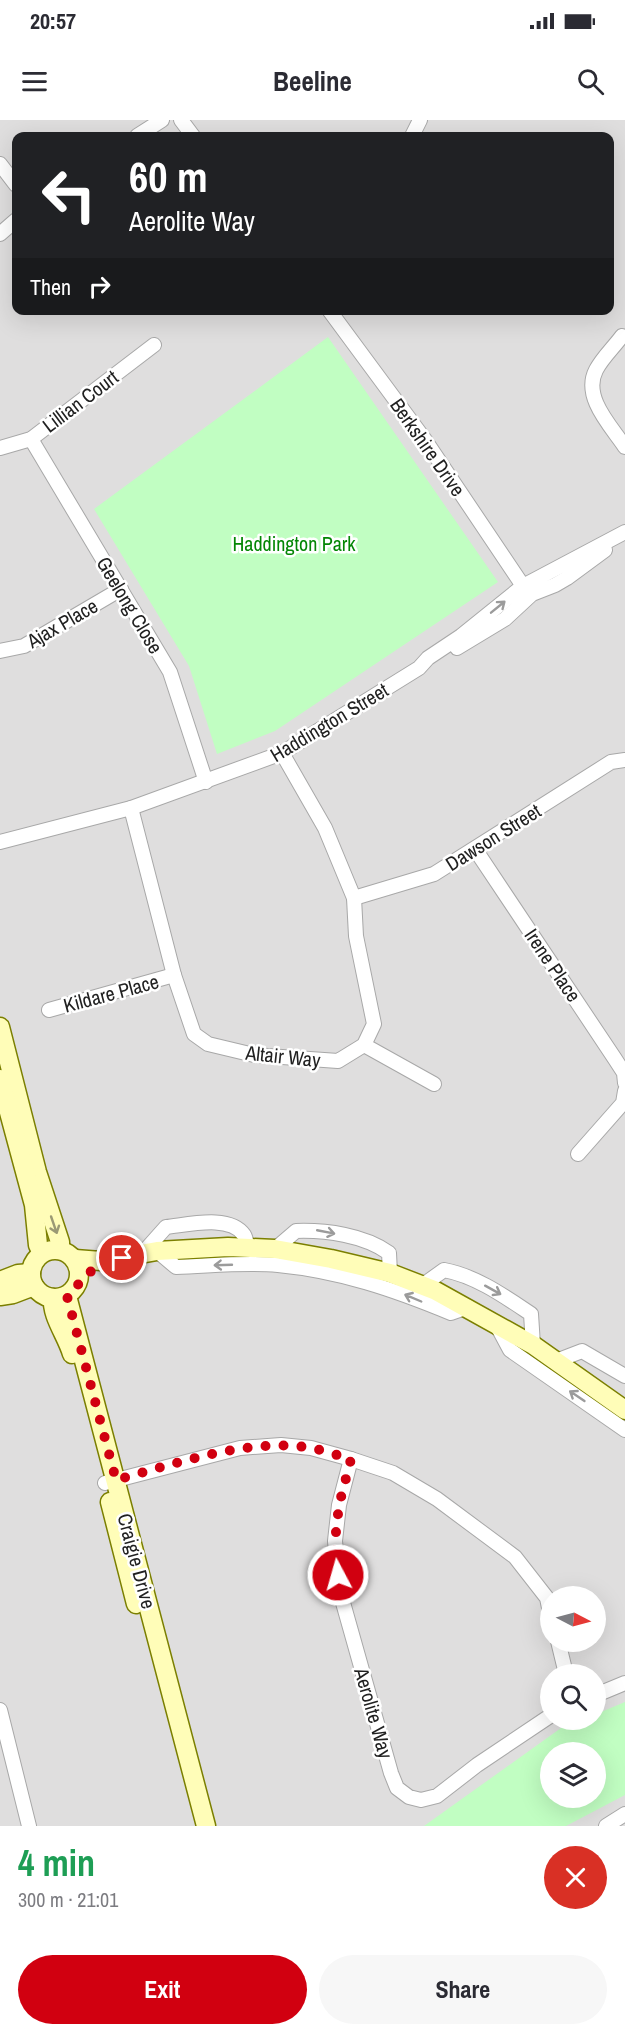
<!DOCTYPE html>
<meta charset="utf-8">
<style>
:root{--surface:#fff;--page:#f7f7f7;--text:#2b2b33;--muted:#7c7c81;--accent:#d10010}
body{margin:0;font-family:"Archivo Narrow",sans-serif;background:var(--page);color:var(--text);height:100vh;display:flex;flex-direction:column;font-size:22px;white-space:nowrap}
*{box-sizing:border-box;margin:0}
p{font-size:20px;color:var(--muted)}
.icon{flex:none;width:33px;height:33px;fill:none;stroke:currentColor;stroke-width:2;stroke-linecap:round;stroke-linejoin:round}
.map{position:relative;height:1706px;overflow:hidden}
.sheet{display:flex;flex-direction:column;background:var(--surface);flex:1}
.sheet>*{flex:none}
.hud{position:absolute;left:12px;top:12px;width:602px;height:183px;border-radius:12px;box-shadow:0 6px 24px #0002;background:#202124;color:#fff;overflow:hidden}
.needle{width:39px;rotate:96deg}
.controls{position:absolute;left:540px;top:1466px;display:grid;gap:12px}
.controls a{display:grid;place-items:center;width:66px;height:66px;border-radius:50%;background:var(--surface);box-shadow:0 6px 24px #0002;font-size:30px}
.pin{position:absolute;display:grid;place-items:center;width:51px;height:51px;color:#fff;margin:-26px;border:3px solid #fff;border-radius:50%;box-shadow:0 2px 6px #0007}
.me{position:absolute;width:66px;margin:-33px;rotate:354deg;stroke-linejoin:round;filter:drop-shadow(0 0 4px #0008)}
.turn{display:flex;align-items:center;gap:21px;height:126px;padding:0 18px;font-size:27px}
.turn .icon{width:78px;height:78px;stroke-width:2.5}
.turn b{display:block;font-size:42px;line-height:51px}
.then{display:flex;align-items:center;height:57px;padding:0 18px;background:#0003;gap:12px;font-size:22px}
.round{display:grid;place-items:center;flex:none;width:63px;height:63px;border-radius:32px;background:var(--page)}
.summary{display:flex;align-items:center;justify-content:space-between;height:102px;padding:0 18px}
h1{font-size:36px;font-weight:800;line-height:45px;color:#1e9e55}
.cta{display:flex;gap:12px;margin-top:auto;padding:12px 18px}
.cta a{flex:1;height:69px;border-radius:36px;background:var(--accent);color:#fff;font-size:24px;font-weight:800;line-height:69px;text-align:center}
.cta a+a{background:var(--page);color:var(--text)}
.status{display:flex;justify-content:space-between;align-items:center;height:42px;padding:0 30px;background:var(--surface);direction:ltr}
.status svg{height:16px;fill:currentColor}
header{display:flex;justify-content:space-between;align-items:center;height:78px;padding:0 18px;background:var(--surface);font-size:27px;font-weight:800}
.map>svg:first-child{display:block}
.residential{fill:#dfdede;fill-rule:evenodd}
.park{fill:#c1fec2;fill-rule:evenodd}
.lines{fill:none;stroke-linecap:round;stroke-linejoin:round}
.street-casing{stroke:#a8a8a8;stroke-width:16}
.secondary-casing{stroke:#7b7f00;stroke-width:21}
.street{stroke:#fff;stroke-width:14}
.secondary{stroke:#fffdb8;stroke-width:18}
.oneway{stroke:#9b9b9b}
.oneway2{stroke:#9b9a74}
.route{stroke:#d10010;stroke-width:10;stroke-dasharray:0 18}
.labels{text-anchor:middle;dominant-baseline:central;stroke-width:5;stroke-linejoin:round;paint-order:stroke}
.street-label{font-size:20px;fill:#212121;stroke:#fff}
.park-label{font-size:20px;fill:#038604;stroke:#fff}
</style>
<div class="status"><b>20:57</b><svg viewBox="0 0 49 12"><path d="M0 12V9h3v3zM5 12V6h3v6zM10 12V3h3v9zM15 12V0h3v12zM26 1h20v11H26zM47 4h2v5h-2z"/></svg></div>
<header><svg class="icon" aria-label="menu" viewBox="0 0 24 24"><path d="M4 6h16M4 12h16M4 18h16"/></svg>Beeline<svg class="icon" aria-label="search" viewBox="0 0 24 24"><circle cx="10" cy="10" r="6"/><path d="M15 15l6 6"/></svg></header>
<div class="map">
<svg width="625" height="1706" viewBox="0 0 625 1706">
<rect width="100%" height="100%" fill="#f2ede7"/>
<path class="residential" d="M0 0H625V1706H0ZM16 16H609V190H16ZM550 1476H596V1521H550ZM550 1554H596V1599H550ZM550 1632H596V1677H550Z"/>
<g class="park">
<path d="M328 217 498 462 275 611 217 634 189 546 94 389Z"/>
<path d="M625 1582V1675L566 1706H424L561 1608 583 1599H596V1594ZM550 1632H596V1677H550Z"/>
</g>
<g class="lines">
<g class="street-casing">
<g id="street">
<path d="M181 0 193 16"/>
<path d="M137 16 162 0"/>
<path d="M412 16 420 0"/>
<path d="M0 44 16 65"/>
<path d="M0 114 16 100"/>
<path d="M329 190 425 320 523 466"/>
<path d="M622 216C614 227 602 238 596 250 582 277 611 306 625 327"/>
<path d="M31 319 170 552 206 662"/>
<path d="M0 328 31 319 154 225"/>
<path d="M457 528 505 499 532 474 555 465 567 458 605 430"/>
<path d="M0 531 24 526 121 469"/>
<path d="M131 688 174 855 194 914 208 924 254 935 338 941 364 925 374 904 356 816 354 778 325 708 282 633"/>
<path d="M0 722 131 688 282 633 419 548 428 538 461 516 523 466 625 412"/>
<path d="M475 729 615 939 624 953 625 963"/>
<path d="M354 778 434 754 611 642 625 640"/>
<path d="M49 890 174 855"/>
<path d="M364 925 434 964"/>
<path d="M578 1034 623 983 625 971"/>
<path d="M275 1129 296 1111C326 1110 364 1115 389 1133L390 1153"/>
<path d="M157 1131 176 1147C210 1146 244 1142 278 1145 340 1151 393 1169 451 1193L468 1187"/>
<path d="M142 1134 166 1107C187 1105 230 1094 244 1115 246 1118 247 1125 248 1129"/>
<path d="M423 1165 444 1150C476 1156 504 1176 531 1194L533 1225"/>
<path d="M496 1204 510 1230 625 1310"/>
<path d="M556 1241 582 1231 625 1256"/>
<path d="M351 1339 339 1385 335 1421 340 1472 391 1653 397 1668 409 1677 421 1680 437 1676 477 1645 550 1596"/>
<path d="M105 1363 240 1328 281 1325 311 1328 351 1339 393 1353 437 1379 515 1437 547 1478 550 1493"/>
<path d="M558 1521 566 1554"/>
<path d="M596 1575 625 1563"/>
<path d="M0 1590 29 1706"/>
<path d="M606 1706 625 1694"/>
</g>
</g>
<g class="secondary-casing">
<g id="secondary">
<path d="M0 907 37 1052 60 1122V1130"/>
<path d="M0 959 34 1085 38 1125 42 1133"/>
<circle cx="55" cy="1154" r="24"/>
<path d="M75 1139 101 1141 157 1131 228 1127 275 1129 331 1139 390 1153 434 1170 533 1225 625 1290"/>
<path d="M0 1161 18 1154 31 1153"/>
<path d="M0 1176 13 1174 34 1166"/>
<path d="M67 1176 206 1706"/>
<path d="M53 1178C51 1196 67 1216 72 1234"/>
<path d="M110 1382 136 1484"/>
</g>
</g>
<use href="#street" class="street"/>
<use href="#secondary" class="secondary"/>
</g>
<defs><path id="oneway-shaft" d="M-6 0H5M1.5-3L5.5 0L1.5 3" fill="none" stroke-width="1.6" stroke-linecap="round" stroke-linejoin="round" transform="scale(1.5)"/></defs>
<g class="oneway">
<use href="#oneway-shaft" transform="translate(498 487) rotate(-39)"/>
<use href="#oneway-shaft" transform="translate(326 1112) rotate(11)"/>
<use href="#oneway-shaft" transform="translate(223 1145) rotate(178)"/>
<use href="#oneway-shaft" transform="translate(493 1170) rotate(29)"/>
<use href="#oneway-shaft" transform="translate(413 1178) rotate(-157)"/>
<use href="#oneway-shaft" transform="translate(577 1276) rotate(-146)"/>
</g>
<use class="oneway2" href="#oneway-shaft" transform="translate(54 1105) rotate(71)"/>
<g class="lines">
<path class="route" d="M122 1138 101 1141 67 1176 116 1360C175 1344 250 1317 311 1328 324 1330 338 1336 351 1339L339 1385 335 1421 338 1455"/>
</g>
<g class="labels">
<g class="street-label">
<text transform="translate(80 281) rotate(-37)">Lillian Court</text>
<text transform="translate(428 327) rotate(55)">Berkshire Drive</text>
<text transform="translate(130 485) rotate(59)">Geelong Close</text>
<text transform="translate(62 503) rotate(-30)">Ajax Place</text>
<text transform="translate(329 602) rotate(-31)">Haddington Street</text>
<text transform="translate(493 717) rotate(-32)">Dawson Street</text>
<text transform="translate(553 845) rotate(56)">Irene Place</text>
<text transform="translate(111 873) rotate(-15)">Kildare Place</text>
<text transform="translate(283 936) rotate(6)">Altair Way</text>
<text transform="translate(137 1441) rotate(75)">Craigie Drive</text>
<text transform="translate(374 1593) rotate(74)">Aerolite Way</text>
</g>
<g class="park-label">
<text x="294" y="423">Haddington Park</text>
</g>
</g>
</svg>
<div class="controls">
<a><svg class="needle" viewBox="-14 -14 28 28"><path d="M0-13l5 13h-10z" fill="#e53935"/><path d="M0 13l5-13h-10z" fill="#7c7c81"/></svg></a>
<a><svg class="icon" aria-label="search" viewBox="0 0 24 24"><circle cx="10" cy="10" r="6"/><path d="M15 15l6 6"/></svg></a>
<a><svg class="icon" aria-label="layers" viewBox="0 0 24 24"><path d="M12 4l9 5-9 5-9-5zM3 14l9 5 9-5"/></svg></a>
</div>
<div class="pin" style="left:122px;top:1138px;background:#d93025"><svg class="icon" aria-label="arrive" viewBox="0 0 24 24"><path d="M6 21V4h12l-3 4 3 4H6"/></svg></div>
<svg class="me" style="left:338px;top:1455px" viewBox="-20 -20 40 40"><circle r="17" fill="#d10010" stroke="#fff" stroke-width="3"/><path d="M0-11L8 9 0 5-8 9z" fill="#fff"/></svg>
<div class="hud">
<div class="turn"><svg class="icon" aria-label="left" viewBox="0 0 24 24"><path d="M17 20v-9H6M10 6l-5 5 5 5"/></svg><div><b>60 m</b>Aerolite Way</div></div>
<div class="then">Then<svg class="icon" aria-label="right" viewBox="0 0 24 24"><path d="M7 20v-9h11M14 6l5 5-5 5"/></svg></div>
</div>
</div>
<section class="sheet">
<div class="summary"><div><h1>4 min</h1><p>300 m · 21:01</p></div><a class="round" style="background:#d93025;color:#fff"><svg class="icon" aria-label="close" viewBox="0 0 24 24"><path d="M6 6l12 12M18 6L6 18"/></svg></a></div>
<div class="cta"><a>Exit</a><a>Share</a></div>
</section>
